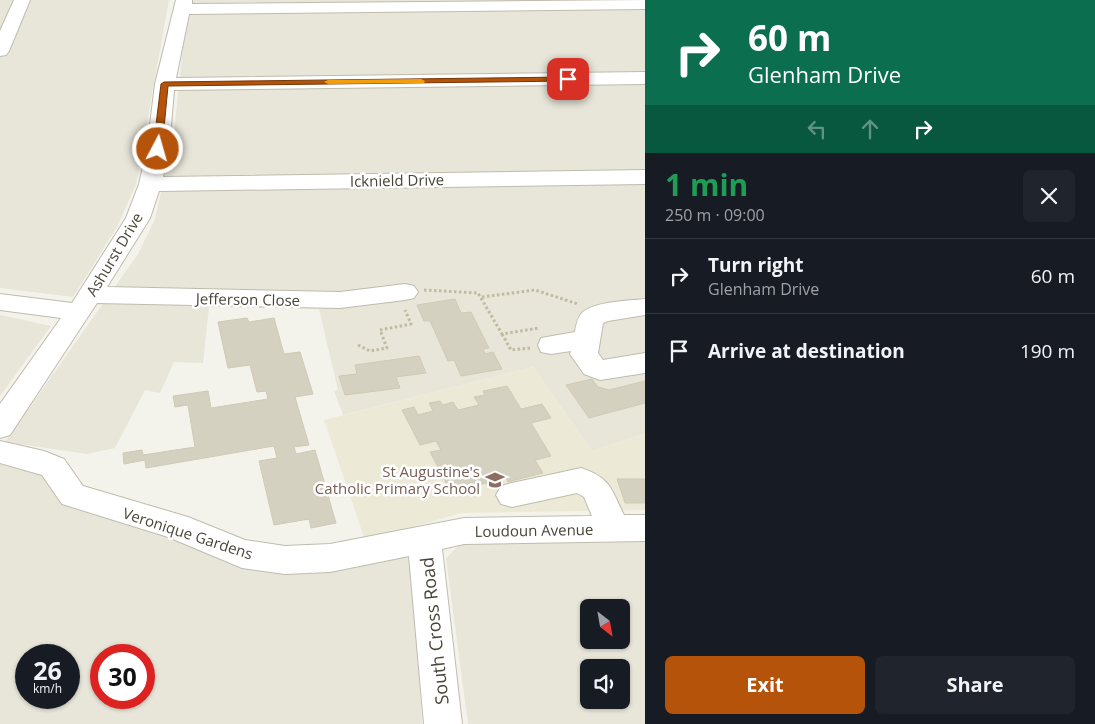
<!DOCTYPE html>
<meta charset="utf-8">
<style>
:root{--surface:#171b24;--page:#20242c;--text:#f1f3f6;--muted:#9ea1a6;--line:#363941;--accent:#b45309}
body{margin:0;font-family:"Open Sans",sans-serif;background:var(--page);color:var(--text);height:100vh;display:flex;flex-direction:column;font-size:19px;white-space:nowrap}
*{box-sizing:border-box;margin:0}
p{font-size:16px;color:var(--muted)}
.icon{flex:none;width:28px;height:28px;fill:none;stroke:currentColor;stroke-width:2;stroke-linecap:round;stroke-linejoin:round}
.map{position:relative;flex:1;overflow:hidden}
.sheet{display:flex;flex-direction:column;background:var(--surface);width:450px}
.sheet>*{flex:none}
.hud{background:#0b6e4f;color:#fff;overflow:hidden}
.needle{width:32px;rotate:149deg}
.controls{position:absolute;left:580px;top:599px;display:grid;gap:10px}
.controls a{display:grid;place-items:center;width:50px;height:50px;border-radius:8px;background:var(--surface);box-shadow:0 1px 4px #0004;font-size:25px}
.speed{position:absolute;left:15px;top:644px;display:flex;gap:10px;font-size:25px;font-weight:700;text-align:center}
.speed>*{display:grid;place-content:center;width:65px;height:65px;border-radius:50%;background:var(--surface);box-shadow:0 1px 4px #0004;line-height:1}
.speed small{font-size:12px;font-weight:400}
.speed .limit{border:8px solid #d22;background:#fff;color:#111}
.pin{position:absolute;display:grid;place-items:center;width:42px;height:42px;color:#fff;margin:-21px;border-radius:10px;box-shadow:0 2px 8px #0006}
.me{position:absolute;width:55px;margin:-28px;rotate:6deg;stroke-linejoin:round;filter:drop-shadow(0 0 4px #0008)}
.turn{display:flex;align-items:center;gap:18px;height:105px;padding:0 20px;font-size:22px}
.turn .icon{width:65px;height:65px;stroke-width:2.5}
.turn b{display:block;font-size:35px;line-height:42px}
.lanes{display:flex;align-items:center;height:48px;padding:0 20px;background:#0003;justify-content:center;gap:25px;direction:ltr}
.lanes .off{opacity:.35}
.round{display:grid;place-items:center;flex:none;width:52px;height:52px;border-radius:8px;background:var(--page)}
.overview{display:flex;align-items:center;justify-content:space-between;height:85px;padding:0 20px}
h1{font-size:30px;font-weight:700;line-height:38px;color:#1e9e55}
.primary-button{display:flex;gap:10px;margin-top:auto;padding:10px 20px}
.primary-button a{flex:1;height:58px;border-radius:8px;background:var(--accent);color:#fff;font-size:20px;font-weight:700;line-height:58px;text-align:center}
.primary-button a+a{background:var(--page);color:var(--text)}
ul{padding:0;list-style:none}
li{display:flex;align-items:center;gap:15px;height:75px;padding:0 20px;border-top:1px solid var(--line)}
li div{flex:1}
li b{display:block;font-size:19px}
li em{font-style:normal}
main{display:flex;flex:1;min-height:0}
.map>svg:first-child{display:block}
.residential{fill:#e8e6d9;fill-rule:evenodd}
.education{fill:#ecead6}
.building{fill:#d5d1c1;stroke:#d0cab4}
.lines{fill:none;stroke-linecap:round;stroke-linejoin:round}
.minor-casing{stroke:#bfbcae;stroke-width:2}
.path{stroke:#c0baa0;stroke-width:3;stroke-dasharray:2.5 2.5;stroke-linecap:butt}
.minor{fill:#fff;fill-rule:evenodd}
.route{fill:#b45309;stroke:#753606}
.slow{fill:#f59e0b}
.labels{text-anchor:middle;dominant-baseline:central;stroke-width:5;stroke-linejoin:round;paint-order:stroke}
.street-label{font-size:15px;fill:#484539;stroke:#fff}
.education-label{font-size:15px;fill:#785e54;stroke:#fff;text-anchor:end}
.near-street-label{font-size:18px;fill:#484539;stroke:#fff}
</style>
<main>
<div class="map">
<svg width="645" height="724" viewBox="0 0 645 724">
<rect width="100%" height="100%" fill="#f4f3eb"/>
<g class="residential">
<path d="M0 0H169L136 184 117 227 73 297 0 288Z"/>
<path d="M193 0H638L631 7H645V433L592 451 533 367 343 415 334 391 338 390 319 309 209 307 203 363 174 362 160 393 145 390 115 448 87 454 5 442 138 254 155 219 174 134 184 35 193 4Z"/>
<path d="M0 315 51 326 0 396Z"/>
<path d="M0 461 48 470 71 498 269 566 405 554 412 559 422 724H0ZM26 655H69V698H26ZM101 655H144V698H101Z"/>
<path d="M645 536V724H468L446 558 460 544ZM589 608H621V640H589ZM589 668H621V700H589Z"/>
</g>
<path class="education" d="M533 367 592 451 645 433V510L462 513 365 540 324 420Z"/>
<g class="building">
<path d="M455 299 461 313 471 312 489 348 483 349 485 354 493 352 502 369 461 376 454 360 448 361 430 321H424L417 305Z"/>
<path d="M247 318 249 322 274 318 284 354 300 352 313 394 295 397 309 445 294 447 296 454 315 450 336 523 311 528 309 519 274 525 259 461 277 458 274 446 146 468 145 460 124 464 123 453 142 450 143 455 195 447 188 405 175 407 173 396 208 391 211 408 268 399 266 391 257 392 250 365 228 368 218 322Z"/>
<path d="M419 356 426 373 396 377 400 388 345 395 339 376 357 374 355 365Z"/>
<path d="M592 379 598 387 609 390 645 381V403L589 418 566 385Z"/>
<path d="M507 386 521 409 542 404 551 418 531 423 551 456 535 460 543 473 508 482 506 478 451 492 430 452 441 450 436 441 420 445 402 410 414 407 418 415 433 411 429 403 440 401 443 405 453 402 458 410 479 405 474 397 485 395 483 391Z"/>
<path d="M617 479H645V503H625Z"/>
</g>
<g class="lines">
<g class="minor-casing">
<g id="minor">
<path d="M14 0H30L9 51 6 55 0 56V31Z"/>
<path d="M176 0H192V4L645 0V9L189 14 176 78 645 72V84L174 90 169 149 163 177 645 170V184L159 191 150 218 107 287 340 292 405 284 414 286 418 292 414 298 405 300 340 308 97 303 10 435 0 438V404L61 318 0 310V294L72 303 126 218 139 184 147 149 155 84Z"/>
<path d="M645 299V315L608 321 603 323 598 353 603 360 645 353V373L600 380 584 374 570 354 571 351 551 354 541 352 538 345 541 338 575 332C576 326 577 319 581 314 592 301 629 301 645 299Z"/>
<path d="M0 441 44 451 64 459 83 486 188 517 245 540 285 546 330 544 464 518 592 516 584 497 577 493 512 507 501 504 496 495 501 486 512 483 581 468C611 478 611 489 624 515H645V541L464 544 442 549 462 724H424L409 556 330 572 285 574 242 568 168 537 62 504 42 475 0 463Z"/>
</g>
</g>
<g class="path">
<path d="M424 290 478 293 502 334 539 328"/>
<path d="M482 297 535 290 578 304"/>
<path d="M502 334 511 350 530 348"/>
<path d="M358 345 370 351 387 348 380 330 411 324 405 310"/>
</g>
<use href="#minor" class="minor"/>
</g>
<path class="route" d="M568 77 572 79 571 81 168 86 162 149 158 151 153 149 161 84 164 82Z"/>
<path class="slow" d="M421 79 425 81 424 83 328 84 324 82 328 80Z"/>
<defs>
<g id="school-bare" transform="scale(1.5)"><path d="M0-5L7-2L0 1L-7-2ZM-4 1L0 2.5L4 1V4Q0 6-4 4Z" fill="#8d6e63" stroke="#fff" stroke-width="2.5" paint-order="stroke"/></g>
</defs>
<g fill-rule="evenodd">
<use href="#school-bare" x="495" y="480"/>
</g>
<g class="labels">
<g class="street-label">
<text transform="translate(397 180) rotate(-1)">Icknield Drive</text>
<text transform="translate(114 254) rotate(-59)">Ashurst Drive</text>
<text transform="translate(248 299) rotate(1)">Jefferson Close</text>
<text transform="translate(534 530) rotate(-1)">Loudoun Avenue</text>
<text transform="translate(188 533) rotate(18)">Veronique Gardens</text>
</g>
<g class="education-label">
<text x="480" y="471">St Augustine's<tspan x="480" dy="17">Catholic Primary School</tspan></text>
</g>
<g class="near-street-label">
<text transform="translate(434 631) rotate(-96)">South Cross Road</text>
</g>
</g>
</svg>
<div class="controls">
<a><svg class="needle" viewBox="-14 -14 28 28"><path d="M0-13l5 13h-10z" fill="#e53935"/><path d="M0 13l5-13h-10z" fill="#9ea1a6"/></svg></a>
<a><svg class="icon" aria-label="sound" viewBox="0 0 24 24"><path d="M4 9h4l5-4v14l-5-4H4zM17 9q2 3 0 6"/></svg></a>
</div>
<div class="speed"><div>26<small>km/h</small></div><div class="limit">30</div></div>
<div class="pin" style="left:568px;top:79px;background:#d93025"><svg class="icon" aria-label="arrive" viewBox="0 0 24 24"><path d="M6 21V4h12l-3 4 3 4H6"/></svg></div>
<svg class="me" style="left:158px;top:149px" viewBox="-20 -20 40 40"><circle r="17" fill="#b45309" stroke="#fff" stroke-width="3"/><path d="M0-11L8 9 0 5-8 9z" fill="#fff"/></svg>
</div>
<section class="sheet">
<div class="hud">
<div class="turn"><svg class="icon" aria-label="right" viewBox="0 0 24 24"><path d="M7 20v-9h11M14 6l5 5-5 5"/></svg><div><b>60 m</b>Glenham Drive</div></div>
<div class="lanes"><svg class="icon off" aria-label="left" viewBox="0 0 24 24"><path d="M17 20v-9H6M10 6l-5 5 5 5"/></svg><svg class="icon off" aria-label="ahead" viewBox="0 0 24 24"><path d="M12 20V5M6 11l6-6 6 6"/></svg><svg class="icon" aria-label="right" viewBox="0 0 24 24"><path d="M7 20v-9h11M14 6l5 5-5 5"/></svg></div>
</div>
<div class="overview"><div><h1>1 min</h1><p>250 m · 09:00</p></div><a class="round"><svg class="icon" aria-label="close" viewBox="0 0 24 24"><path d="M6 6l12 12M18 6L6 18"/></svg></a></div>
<ul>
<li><svg class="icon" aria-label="right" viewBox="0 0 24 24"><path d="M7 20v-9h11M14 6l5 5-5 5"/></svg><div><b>Turn right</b><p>Glenham Drive</p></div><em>60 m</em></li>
<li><svg class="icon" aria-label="arrive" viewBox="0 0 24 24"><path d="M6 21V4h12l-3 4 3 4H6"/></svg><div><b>Arrive at destination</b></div><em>190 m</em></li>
</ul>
<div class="primary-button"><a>Exit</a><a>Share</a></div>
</section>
</main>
